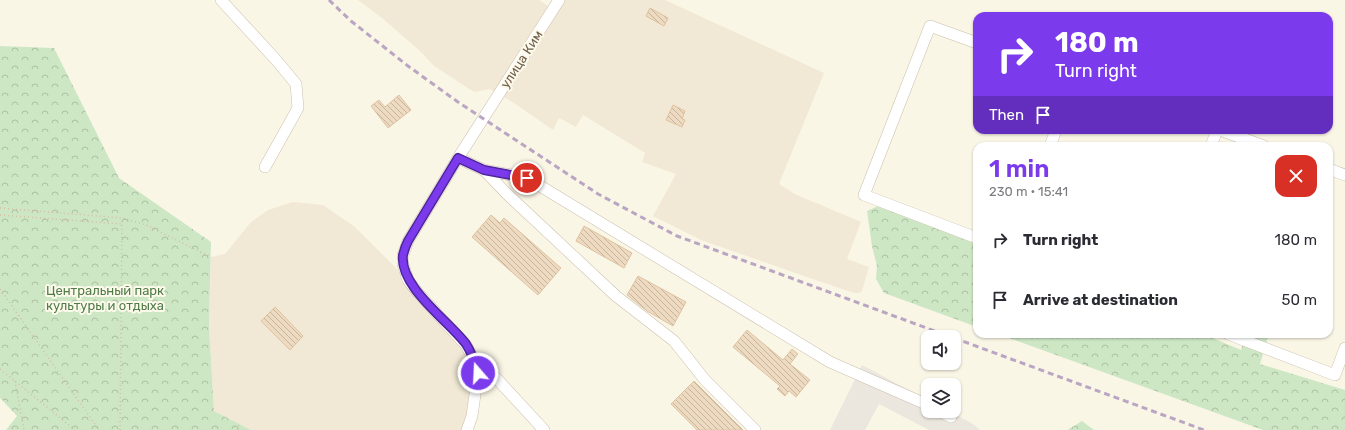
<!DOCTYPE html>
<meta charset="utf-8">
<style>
body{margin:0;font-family:Rubik,sans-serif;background:#f7f7f7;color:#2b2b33;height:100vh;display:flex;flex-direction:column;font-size:15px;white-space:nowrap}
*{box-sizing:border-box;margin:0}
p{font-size:13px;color:#7c7c81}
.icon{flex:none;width:22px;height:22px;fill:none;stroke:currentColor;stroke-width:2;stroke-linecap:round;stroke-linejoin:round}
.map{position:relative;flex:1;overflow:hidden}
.drawer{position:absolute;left:973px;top:142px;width:360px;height:196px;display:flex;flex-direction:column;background:#fff;border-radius:12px;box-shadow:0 1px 3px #0004}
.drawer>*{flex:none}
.hud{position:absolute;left:973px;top:12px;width:360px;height:122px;border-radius:12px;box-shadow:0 1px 3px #0004;background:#7c3aed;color:#fff;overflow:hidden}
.fabs{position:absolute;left:921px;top:330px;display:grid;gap:8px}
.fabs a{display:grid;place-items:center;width:40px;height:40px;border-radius:8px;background:#fff;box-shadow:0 1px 3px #0004;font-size:20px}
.pin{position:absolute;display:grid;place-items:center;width:34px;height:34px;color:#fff;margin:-17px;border:2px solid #fff;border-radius:50%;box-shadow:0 1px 4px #0007}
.me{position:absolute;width:44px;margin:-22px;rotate:341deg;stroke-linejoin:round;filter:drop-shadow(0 0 3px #0008)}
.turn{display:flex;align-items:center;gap:14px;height:84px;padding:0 16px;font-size:18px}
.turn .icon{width:52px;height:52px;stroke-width:2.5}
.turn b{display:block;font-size:28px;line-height:34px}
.then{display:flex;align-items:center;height:38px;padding:0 16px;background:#0003;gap:8px;font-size:15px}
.round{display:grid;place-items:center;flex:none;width:42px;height:42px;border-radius:12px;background:#f7f7f7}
.head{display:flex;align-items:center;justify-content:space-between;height:68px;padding:0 16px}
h1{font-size:24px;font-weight:600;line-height:30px;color:#7c3aed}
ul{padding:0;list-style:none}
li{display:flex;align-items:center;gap:12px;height:60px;padding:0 16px}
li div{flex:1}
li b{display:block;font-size:15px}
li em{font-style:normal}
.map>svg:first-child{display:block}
.residential{fill:#f1e9d5}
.industrial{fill:#ebe7df}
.forest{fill:url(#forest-crowns)}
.building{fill:url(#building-back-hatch);stroke:#dfc3a1}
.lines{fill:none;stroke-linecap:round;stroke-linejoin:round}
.minor-casing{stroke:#cbbfad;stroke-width:12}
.path{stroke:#d2bea3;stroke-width:1.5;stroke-dasharray:1 3;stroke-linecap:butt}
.minor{stroke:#fff;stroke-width:11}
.rail{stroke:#baa5c3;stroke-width:3;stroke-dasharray:6 4;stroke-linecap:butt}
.route-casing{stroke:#51269a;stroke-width:10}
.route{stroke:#7c3aed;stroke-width:7}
.labels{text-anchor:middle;stroke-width:4;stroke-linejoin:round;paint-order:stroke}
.street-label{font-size:13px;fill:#71604d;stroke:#fdfaec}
.park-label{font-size:13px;fill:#4f7c49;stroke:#fdfaec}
</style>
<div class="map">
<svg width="1345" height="430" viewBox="0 0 1345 430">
<defs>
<pattern id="forest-crowns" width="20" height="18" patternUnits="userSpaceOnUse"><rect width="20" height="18" fill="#cde7c5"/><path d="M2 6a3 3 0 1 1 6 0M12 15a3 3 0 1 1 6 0" fill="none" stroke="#abbfa2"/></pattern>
<pattern id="building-back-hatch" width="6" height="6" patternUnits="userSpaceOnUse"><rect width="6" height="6" fill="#eedac0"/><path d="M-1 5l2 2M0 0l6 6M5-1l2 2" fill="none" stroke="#c5b49e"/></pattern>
</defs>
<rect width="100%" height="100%" fill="#faf6e6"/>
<!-- residential -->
<g class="residential">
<polygon points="358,0 539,0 553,9 559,0 665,0 824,73 779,184 795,194 861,222 847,259 869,267 862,291 859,293 854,293 801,275 701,240 653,216 676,174 642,162 645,153 583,115 576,127 559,118 553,130 514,103 490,89 474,92 434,66 420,51 382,18"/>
<polygon points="293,202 323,205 355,227 408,280 466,345 478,373 467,430 251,430 214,411 209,327 211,257 225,254 251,222 268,210"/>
</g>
<!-- industrial -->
<polygon class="industrial" points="862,365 928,400 928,411 949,411 973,424 980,430 929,430 879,404 865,430 830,430"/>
<!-- forest -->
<g class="forest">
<polygon points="0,46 54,48 119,178 211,242 209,327 214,411 251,430 6,430 17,416 0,398"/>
<polygon points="878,206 977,244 977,327 884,293 876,279 877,266 872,246 867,211"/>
<polygon points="998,334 1203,334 1241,350 1246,334 1269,334 1260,364 1345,390 1345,430 1263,430"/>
<polygon points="1082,421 1094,430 1068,430 1069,429"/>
</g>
<!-- building -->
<g class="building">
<polygon points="650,8 668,18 664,26 646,16"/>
<polygon points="399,95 411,110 388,128 371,106 379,100 385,107"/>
<polygon points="673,105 685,111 682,119 685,120 682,127 666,120"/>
<polygon points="491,215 500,223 504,218 561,268 538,295 472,237"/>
<polygon points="584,226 632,253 624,268 576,241"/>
<polygon points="638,276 686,302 673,326 647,311 627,295"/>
<polygon points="275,307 303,336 290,350 261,321"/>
<polygon points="747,330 783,360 792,349 798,354 790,364 810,380 796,397 789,391 785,396 777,389 780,386 733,347"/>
<polygon points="694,381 743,430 697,430 671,404"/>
</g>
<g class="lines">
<defs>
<g id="minor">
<polyline points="221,0 277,61 296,84 298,108 265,167"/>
<polyline points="977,43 930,26 864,195 977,238"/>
<polyline points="1220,130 1264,146"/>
<polyline points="1050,146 1056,130"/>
<polyline points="1211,146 1217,130"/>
<polyline points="458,158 484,170 527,178 830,362 928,405"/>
<polyline points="1329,169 1345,175"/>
<polyline points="484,170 507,194 616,296 674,341 705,380 755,430"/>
<polyline points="1228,334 1335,375 1345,348"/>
<polyline points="939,411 951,417"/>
<polyline points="467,430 472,416 478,373 474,358"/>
<polyline points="544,430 498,380 473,358 466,345 418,293 408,280 403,264 403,255 408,241 458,158 559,0"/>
</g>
</defs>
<!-- minor casing -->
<use href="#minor" class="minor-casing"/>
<!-- path -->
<g class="path">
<polyline points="0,208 122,218 146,225 211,257"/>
<polyline points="0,215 122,224"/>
<polyline points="0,289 99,430"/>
<polyline points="0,369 75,430"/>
<polyline points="15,381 24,430"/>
<polyline points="120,430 122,218"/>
<polyline points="238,430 239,424"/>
</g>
<!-- minor -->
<use href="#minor" class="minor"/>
<!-- rail -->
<g class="rail">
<polyline points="329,0 351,21 408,66 458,102 598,194 677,236 951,337"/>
<polyline points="954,338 1204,430"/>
</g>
</g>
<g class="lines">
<defs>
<path id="route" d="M 478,373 C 475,363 472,353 466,344 C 449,321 399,287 403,255 C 404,251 406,245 408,241 L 458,158 L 484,170 L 527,178"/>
</defs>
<!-- route casing -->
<use href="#route" class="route-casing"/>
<!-- route -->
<use href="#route" class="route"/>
</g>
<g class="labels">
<!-- street labels -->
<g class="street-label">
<text transform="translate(521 59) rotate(-57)" y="5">улица Ким</text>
</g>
<!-- park labels -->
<g class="park-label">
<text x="105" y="295">Центральный парк<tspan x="105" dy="15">культуры и отдыха</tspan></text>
</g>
</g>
</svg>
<div class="fabs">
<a><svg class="icon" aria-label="sound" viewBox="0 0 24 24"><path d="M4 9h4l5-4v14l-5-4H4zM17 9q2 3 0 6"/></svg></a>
<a><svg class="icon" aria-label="layers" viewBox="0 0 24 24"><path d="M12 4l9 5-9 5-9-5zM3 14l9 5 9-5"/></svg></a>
</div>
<div class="pin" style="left:527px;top:178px;background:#d93025"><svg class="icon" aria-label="arrive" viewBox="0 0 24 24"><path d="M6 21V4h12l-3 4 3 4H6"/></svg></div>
<svg class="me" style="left:478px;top:373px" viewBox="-20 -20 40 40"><circle r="17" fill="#7c3aed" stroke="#fff" stroke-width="3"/><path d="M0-11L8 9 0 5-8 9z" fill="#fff"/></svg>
<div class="hud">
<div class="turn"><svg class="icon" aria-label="right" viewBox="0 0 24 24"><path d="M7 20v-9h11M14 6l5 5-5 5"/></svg><div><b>180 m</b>Turn right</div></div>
<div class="then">Then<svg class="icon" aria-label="arrive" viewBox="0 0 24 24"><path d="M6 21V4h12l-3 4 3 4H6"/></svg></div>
</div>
<section class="drawer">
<div class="head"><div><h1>1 min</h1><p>230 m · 15:41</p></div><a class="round" style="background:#d93025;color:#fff"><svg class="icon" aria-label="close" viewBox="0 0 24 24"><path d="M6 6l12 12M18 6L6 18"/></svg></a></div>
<ul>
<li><svg class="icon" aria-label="right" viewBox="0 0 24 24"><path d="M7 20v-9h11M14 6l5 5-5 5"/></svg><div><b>Turn right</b></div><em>180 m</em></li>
<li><svg class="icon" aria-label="arrive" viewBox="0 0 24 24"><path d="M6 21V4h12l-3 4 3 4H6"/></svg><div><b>Arrive at destination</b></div><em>50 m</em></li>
</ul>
</section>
</div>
